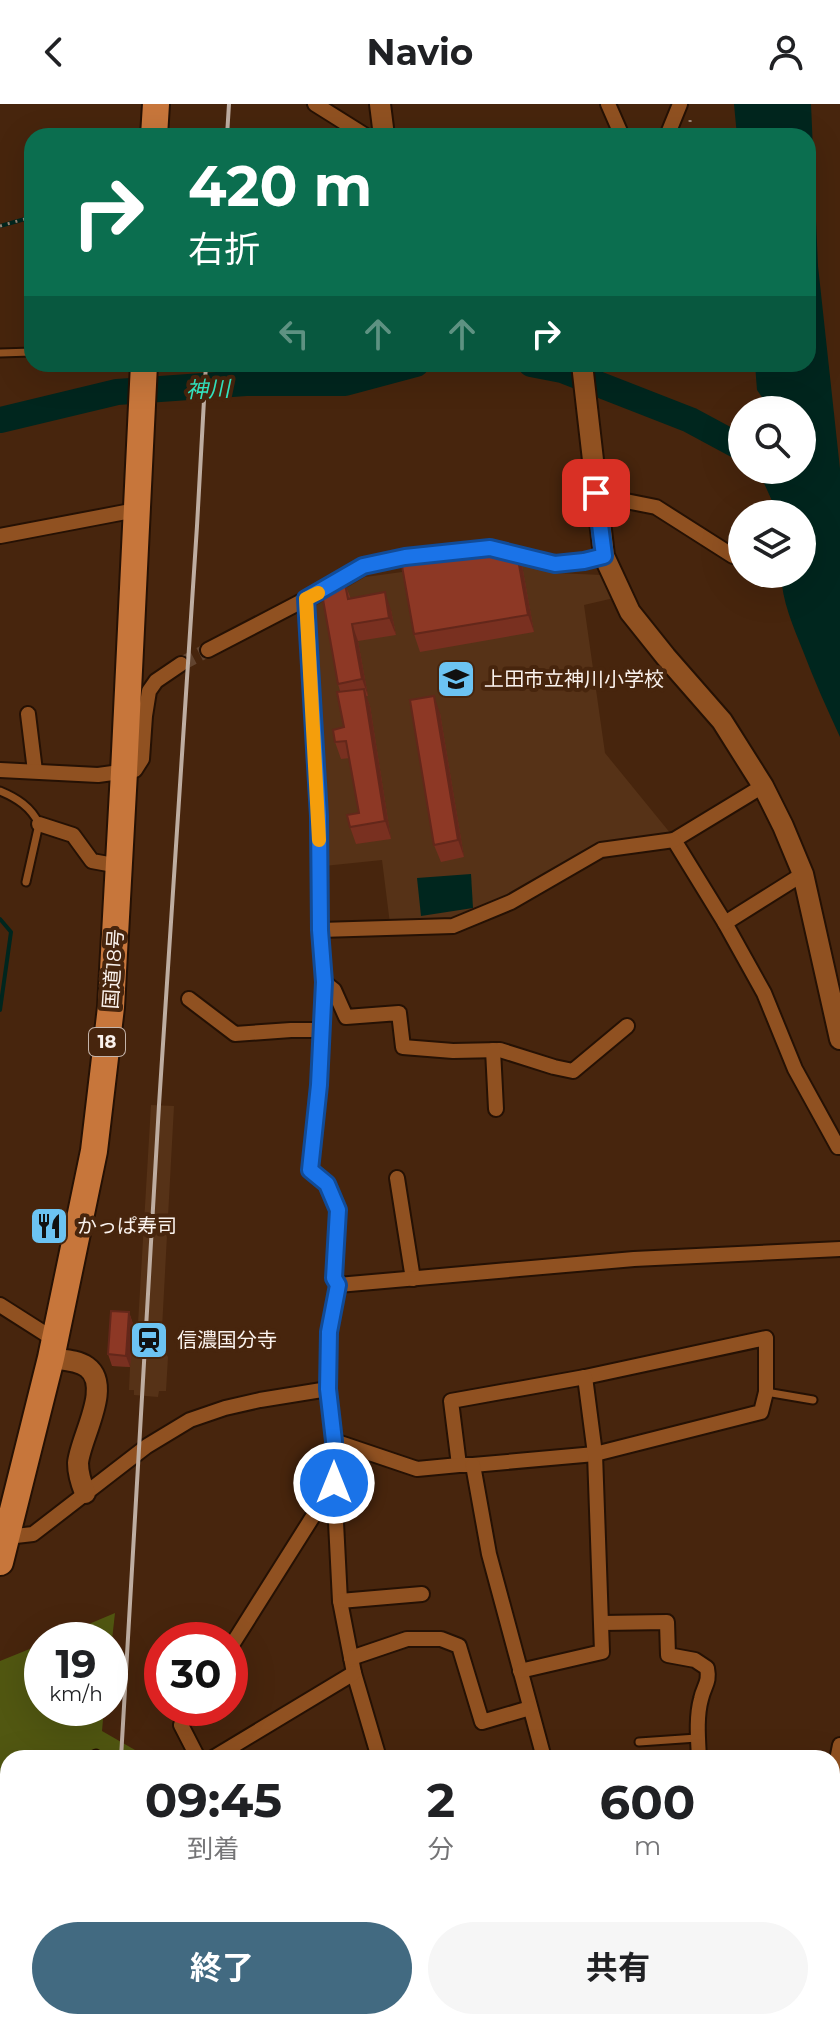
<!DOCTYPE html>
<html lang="ja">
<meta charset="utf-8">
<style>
body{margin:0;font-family:Montserrat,"Noto Sans JP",sans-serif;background:#f6f6f6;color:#202124;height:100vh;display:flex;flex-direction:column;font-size:30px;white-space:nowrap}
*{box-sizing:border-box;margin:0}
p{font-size:26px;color:#757577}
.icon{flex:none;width:44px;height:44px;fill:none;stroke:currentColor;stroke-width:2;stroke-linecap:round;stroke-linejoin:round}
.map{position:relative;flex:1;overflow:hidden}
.side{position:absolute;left:0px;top:1646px;width:840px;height:280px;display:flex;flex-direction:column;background:#fff;border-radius:24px 24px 0 0;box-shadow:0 8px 32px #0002}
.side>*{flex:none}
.hud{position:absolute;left:24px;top:24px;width:792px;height:244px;border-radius:24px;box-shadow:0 8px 32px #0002;background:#0b6e4f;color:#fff;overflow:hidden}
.controls{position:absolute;left:728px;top:292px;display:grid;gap:16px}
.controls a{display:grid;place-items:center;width:88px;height:88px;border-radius:50%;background:#fff;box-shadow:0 8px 32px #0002;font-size:40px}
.speed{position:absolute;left:24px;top:1518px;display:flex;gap:16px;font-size:40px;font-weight:700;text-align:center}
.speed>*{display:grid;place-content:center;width:104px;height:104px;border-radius:50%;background:#fff;box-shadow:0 8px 32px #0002;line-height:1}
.speed small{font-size:20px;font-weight:400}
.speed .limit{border:12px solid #d22;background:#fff;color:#111}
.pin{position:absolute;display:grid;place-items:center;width:68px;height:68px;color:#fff;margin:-34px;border-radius:16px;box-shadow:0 4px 12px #0006}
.me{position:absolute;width:88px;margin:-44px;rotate:0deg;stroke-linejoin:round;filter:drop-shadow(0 0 6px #0008)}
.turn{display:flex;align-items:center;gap:28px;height:168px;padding:0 32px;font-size:36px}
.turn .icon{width:104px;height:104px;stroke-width:2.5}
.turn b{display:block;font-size:56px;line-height:68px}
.lanes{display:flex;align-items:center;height:76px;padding:0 32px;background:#0003;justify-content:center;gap:40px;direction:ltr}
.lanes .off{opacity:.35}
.eta{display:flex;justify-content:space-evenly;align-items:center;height:136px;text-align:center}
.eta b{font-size:48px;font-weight:700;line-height:56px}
.action{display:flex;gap:16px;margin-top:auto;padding:16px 32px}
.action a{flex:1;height:92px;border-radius:48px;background:#426a81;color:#fff;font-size:32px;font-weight:700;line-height:92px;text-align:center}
.action a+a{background:#f6f6f6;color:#202124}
header{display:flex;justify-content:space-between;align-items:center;height:104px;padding:0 32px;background:#fff;font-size:36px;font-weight:700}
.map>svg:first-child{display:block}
.built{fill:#563217}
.green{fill:#515711}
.water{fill:#00261e}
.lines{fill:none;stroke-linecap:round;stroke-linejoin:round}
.stream{stroke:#00261e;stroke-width:4}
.river{stroke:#00261e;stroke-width:26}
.street-tunnel{stroke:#62442f;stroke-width:14;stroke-dasharray:14 7;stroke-linecap:butt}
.lane-casing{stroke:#251104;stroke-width:11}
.street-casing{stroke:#251104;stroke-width:18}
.secondary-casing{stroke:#251104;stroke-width:24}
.highway-casing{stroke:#251104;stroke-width:30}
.path{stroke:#9b8576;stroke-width:3;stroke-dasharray:2 6;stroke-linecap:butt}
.lane{stroke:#905121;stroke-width:7}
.street{stroke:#905121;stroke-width:14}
.secondary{stroke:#905121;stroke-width:20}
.highway{stroke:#c7763b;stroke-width:26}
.rail{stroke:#beada1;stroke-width:4}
.wall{fill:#793020}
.shaded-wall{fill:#63271a}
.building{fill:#8d3825;stroke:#63271a;stroke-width:2}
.route-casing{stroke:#114b97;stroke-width:20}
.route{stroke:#1a73e8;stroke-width:14}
.slow{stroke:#f59e0b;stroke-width:14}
.labels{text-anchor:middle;stroke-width:8;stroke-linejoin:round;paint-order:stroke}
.shield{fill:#47250d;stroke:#c4b4aa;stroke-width:2}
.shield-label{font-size:18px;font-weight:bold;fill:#faf2ed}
.poi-label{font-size:20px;fill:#faf2ed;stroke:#47250d;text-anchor:start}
.street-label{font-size:20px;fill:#faf2ed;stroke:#47250d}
.water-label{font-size:22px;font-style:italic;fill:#34ebc5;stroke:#47250d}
</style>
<header><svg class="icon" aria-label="back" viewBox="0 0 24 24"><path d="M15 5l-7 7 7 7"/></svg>Navio<svg class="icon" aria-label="person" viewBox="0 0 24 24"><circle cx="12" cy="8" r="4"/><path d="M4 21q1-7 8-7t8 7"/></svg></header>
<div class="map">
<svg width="840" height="1926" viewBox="0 0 840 1926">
<rect width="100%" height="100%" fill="#47250d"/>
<!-- built -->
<g class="built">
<polygon points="506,454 521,456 555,469 602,471 614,494 584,501 605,649 671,730 599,742 507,795 454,818 390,820 382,756 324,762 315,502 365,473"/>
<polygon points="151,1001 174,1002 161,1243 168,1253 166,1287 159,1287 158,1293 134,1291 134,1286 129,1286 130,1263 112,1262 115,1219 138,1220"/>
</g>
<!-- green -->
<g class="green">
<polygon points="115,1509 110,1554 110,1536 51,1536"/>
<polygon points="42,1540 42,1604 104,1604 102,1627 149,1654 8,1654 8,1918 146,1918 150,1926 0,1926 0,1557"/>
</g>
<!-- water -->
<g class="water">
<path d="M 734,0 L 811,0 L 818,162 L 840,365 L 840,633 C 827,605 814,576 803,547 C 793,522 782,497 781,470 L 802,470 L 802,410 L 778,410 L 758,366 L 802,366 L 802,306 L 771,306 L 757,286 L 755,260 L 808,260 L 808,32 L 737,32 Z"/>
<polygon points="471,770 473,804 421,812 417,774"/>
</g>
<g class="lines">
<!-- stream -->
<g class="stream">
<polyline points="0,122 32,113"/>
<polyline points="297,280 298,260"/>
<polyline points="0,815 11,828 0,906"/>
</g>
<!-- river -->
<g class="river">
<polyline points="531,260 562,266 690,316 742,344"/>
<polyline points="0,316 117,288 246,279 345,279 416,260"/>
</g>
<!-- street-tunnel -->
<polyline class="street-tunnel" points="181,560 208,546"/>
<defs>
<g id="lane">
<polyline points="0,249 32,248"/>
<path d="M 0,687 C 17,694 31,703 39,720 L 26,778"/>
<polyline points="766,1288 813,1296"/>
<polyline points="639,1638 697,1634"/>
<polyline points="88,1654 96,1650"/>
<path d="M 8,1703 C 4,1710 4,1715 8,1722"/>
<polyline points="48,1926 61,1918"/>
</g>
<g id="street">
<polyline points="315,0 366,32"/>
<polyline points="608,0 622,32"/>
<polyline points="667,32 680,0"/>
<polyline points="596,391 656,403 733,452"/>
<polyline points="0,432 136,406"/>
<polyline points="306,495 319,712 320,826 324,878 319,981 310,1066 327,1080 338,1106 334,1174 338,1181 329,1228 328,1285 334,1337 334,1379 340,1497 354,1569 379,1654"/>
<polyline points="208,546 306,495 363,462 405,453 490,444 555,460 584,457 604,452"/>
<polyline points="28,610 35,667"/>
<polyline points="0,666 98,671 135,666 142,655 145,612 149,587 156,577 181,560"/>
<polyline points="39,720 73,731 92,757 119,762"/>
<polyline points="803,770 725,819 764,889 795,965 838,1043 840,1043"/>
<polyline points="725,819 674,736 763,682"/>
<polyline points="320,826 453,822 511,798 601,746 674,736"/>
<polyline points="324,878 334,886 346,913 399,909 403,943 453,947 500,946 554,963 573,967 627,922"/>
<polyline points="189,895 235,930 291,926 321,926"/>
<polyline points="493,946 496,1005"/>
<polyline points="397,1074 413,1175"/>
<polyline points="338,1181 634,1155 840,1145"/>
<polyline points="0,1201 55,1236"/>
<polygon points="766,1234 766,1288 761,1308 595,1350 473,1361 459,1361 451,1297 585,1273"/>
<polyline points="334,1337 417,1365 459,1361"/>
<polyline points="473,1361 489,1450 544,1654"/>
<polyline points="7,1433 33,1430 147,1342 190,1316 225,1304 260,1296 328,1285"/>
<polyline points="340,1497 422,1490"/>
<path d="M 602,1519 L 667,1518 L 668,1551 L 695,1556 L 707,1564 C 710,1579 704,1581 701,1595 C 696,1613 698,1635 699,1654"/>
<polyline points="230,1544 334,1379"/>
<polyline points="351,1554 407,1535 441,1535 459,1542 482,1618 530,1604"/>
<polyline points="520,1567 602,1548 595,1350 585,1273"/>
<polyline points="192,1604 181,1621 198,1654"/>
<polyline points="213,1654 354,1569"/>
<polyline points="832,1681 840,1641"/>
<polyline points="255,1918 259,1926"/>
<polyline points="382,1926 382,1918"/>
<polyline points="721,1926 727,1918"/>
</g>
<g id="secondary">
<polyline points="380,0 384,32"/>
<polyline points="582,260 604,452 630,508 666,553 722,617 763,682 783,722 803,770 840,935"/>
<path d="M 51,1254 C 63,1256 77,1256 87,1263 C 113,1282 80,1334 78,1359 C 78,1370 81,1379 85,1389"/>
</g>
<g id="highway">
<polyline points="154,32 156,0"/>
<polyline points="0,1458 51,1254 94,1047 111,903 124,668 144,260"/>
</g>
</defs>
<!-- lane casing -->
<use href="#lane" class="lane-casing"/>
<!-- street casing -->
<use href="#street" class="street-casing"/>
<!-- secondary casing -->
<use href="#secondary" class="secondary-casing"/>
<!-- highway casing -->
<use href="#highway" class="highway-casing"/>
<!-- path -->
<g class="path">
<polyline points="690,16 691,32"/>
<polyline points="0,122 32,113"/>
</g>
<!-- lane -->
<use href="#lane" class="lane"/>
<!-- street -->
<use href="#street" class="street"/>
<!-- secondary -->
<use href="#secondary" class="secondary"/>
<!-- highway -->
<use href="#highway" class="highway"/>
<!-- rail -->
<g class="rail">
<polyline points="227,32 229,0"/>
<polyline points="121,1654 159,1001 197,422 206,260"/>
<polyline points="115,1926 115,1918"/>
</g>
</g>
<!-- wall -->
<g class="wall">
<polygon points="516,444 522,461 534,528 420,548 414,530"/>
<polygon points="345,480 351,495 391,506 396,531 358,537 368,592 366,592 370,602 391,735 356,740 350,723 359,709 350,654 341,655 335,638 344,623 340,587 338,580"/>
<polygon points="440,609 464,753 441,758 434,741"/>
<polygon points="129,1208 133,1220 130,1263 112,1262 108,1250"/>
</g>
<!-- shaded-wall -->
<g class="shaded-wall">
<polygon points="516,444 522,461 534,528 528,511"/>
<polygon points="385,488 391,506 396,531 389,514"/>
<polygon points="352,520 358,537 368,592 362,575"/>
<polygon points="364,585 370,602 391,735 385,717"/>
<polygon points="434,592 440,609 464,753 458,736"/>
<polygon points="129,1208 133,1220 130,1263 126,1252"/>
</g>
<!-- building -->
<g class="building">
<polygon points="27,92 32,92 32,138"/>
<polygon points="516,444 528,511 414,530 402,462"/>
<polygon points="345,480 348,495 385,488 389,514 352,520 362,575 338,580 321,484"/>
<polygon points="364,585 385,717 350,723 347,711 359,709 346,637 335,638 333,626 344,623 337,588"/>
<polygon points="434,592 458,736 434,741 410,596"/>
<polygon points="111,1207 129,1208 126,1252 108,1250"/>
</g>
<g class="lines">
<defs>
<polyline id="route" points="334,1379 334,1337 328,1285 329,1228 338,1181 334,1174 338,1106 327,1080 310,1066 319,981 324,878 320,826 319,712 306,495 363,462 405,453 490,444 555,460 584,457 604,452 596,389"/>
</defs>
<!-- route casing -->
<use href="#route" class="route-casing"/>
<!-- route -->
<use href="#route" class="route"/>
<!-- slow -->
<polyline class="slow" points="318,489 306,495 319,736"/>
</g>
<!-- icons -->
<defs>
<symbol id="school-square" viewBox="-11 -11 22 22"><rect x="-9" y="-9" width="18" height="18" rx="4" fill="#6cc3f2" stroke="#47250d"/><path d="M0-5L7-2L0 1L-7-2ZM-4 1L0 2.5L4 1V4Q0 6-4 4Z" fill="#111"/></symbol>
<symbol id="restaurant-square" viewBox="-11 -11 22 22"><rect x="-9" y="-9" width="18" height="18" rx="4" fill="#6cc3f2" stroke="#47250d"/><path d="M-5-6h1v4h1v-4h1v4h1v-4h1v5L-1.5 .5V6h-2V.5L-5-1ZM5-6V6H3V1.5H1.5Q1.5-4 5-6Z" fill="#111"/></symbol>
<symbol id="station-square" viewBox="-11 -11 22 22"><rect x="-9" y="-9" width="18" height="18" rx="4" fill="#6cc3f2" stroke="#47250d"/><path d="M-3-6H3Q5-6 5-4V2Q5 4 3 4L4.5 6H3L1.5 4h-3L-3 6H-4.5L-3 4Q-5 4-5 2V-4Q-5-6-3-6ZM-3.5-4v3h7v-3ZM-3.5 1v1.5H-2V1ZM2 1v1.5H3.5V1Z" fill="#111"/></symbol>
</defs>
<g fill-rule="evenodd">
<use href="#school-square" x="434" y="553" width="44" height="44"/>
<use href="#restaurant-square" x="27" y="1100" width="44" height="44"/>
<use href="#station-square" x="127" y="1214" width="44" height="44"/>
</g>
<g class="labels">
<!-- shield labels -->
<rect class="shield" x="89" y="924" width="36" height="28" rx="6"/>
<g class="shield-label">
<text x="107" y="944">18</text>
</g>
<!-- poi labels -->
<g class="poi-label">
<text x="484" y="582">上田市立神川小学校</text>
<text x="77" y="1129">かっぱ寿司</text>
<text x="177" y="1243">信濃国分寺</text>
</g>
<!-- street labels -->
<g class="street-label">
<text transform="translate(113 865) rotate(-86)" y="7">国道18号</text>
</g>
<!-- water labels -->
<g class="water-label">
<text transform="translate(208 285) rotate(-2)" y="8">神川</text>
</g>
</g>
</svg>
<div class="controls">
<a><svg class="icon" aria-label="search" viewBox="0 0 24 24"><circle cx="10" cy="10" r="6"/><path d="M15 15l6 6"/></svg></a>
<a><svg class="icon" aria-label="layers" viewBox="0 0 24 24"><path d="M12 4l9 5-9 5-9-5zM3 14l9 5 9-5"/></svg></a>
</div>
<div class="speed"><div>19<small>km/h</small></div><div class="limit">30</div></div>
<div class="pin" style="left:596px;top:389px;background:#d93025"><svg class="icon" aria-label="arrive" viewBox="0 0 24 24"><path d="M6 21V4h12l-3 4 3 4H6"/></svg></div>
<svg class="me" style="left:334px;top:1379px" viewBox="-20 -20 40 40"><circle r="17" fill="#1a73e8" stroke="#fff" stroke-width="3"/><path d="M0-11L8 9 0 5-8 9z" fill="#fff"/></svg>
<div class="hud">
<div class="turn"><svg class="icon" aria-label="right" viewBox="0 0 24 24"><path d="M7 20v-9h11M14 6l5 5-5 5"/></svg><div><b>420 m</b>右折</div></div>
<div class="lanes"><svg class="icon off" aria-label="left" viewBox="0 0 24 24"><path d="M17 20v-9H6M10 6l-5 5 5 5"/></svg><svg class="icon off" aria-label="ahead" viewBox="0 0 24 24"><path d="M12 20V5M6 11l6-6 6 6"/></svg><svg class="icon off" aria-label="ahead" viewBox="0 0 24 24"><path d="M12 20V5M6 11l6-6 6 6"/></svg><svg class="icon" aria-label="right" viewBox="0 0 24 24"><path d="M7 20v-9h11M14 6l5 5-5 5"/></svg></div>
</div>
<section class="side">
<div class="eta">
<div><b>09:45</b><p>到着</p></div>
<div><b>2</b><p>分</p></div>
<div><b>600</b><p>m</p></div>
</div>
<div class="action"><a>終了</a><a>共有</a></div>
</section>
</div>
